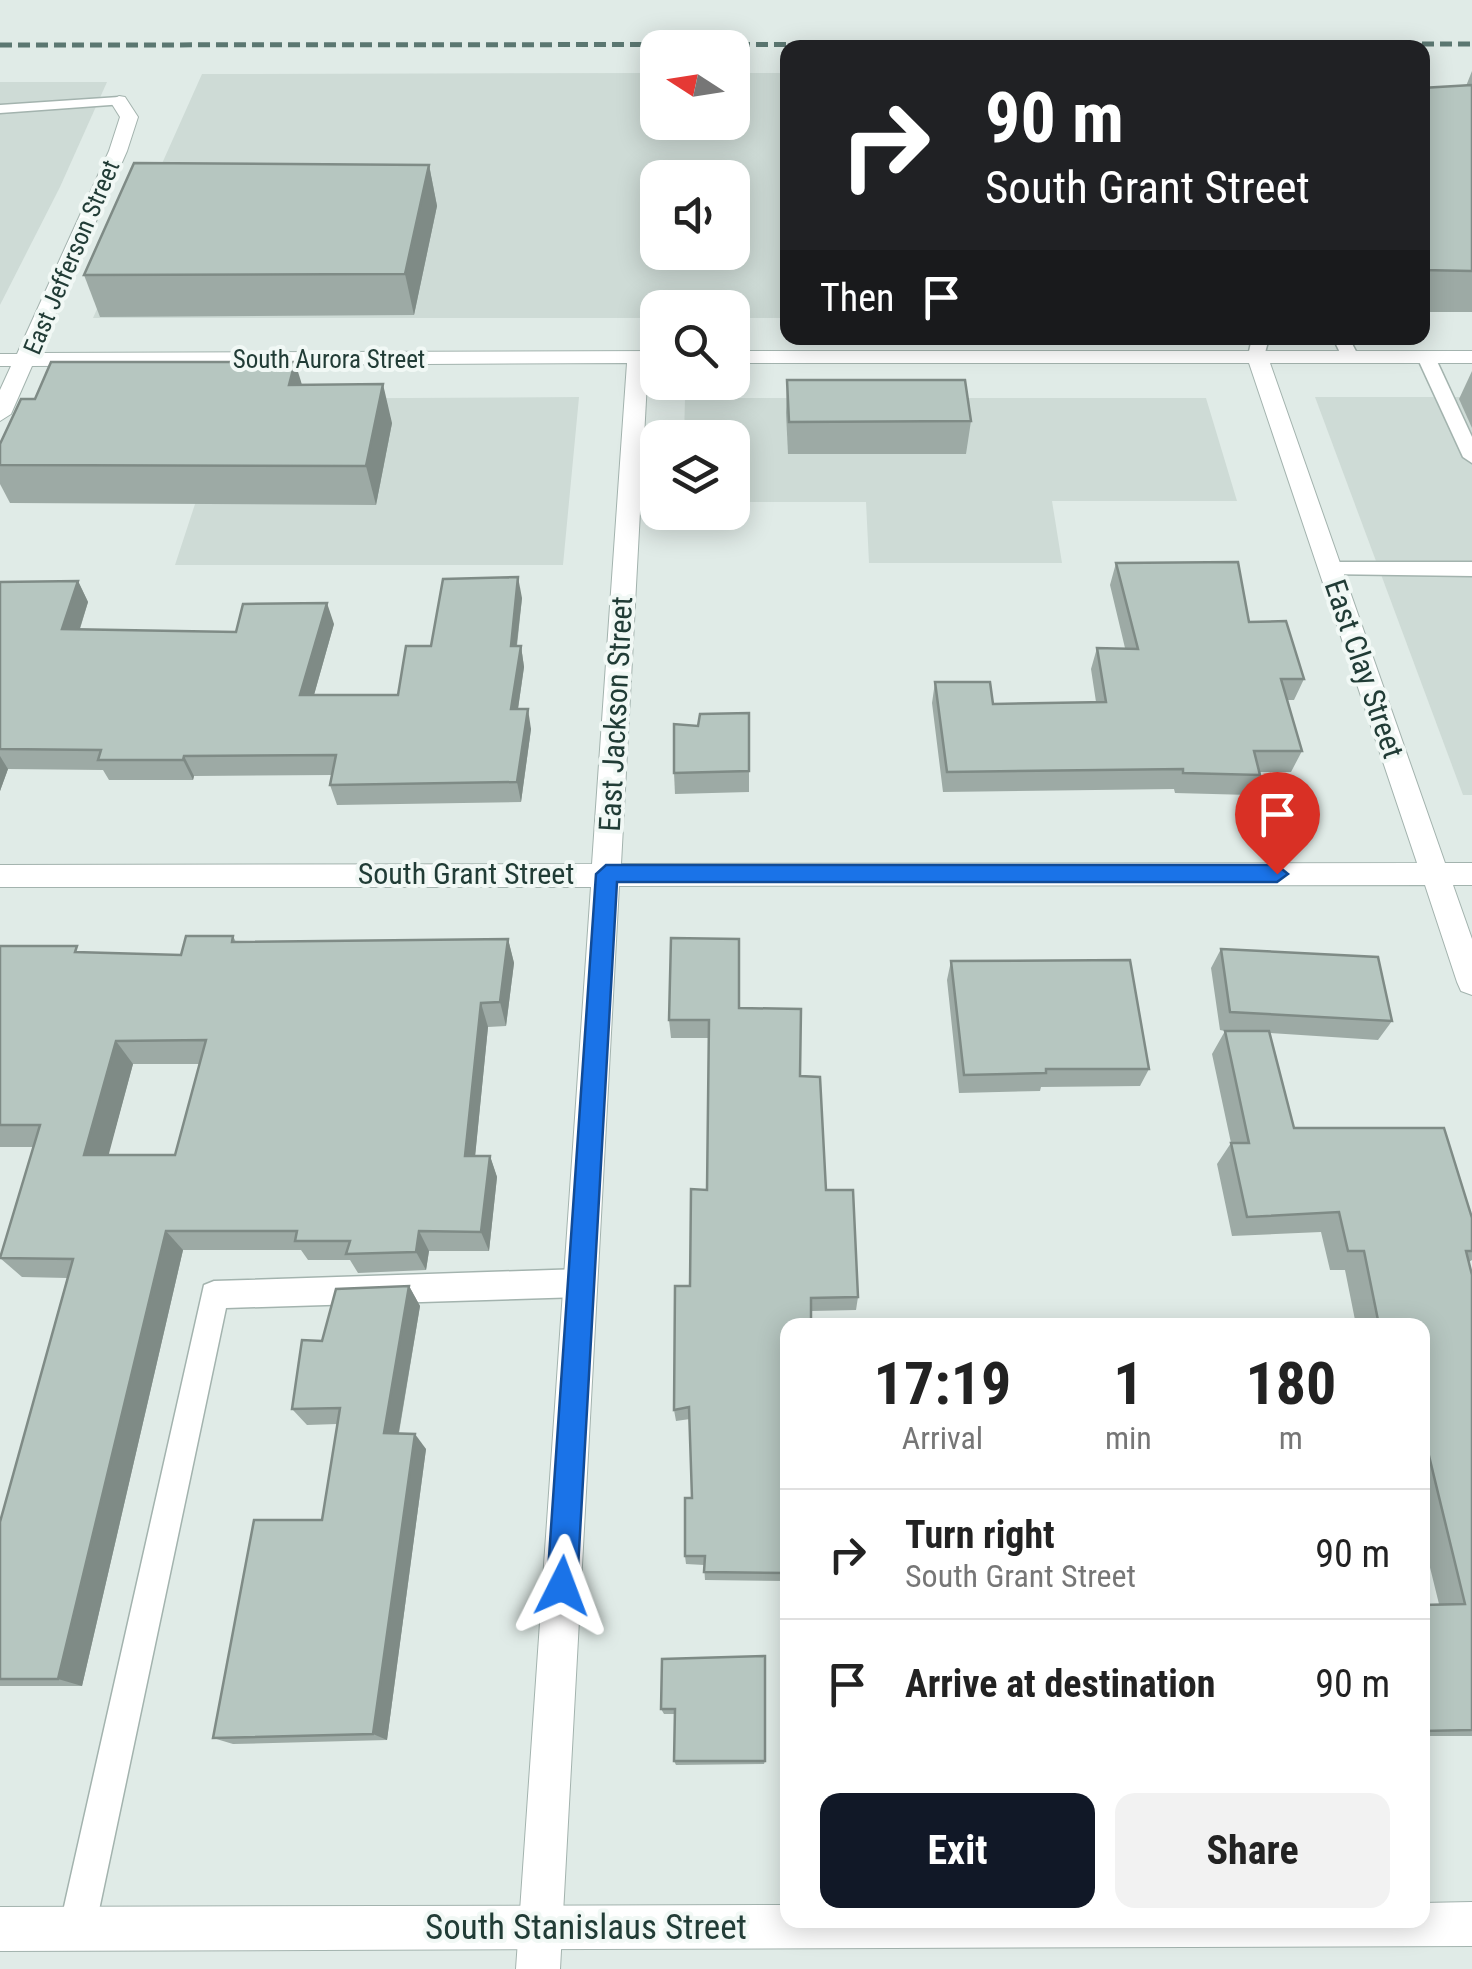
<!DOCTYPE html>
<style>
body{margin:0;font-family:"Roboto Condensed",sans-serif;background:#f2f2f2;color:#222;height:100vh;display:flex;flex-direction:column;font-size:38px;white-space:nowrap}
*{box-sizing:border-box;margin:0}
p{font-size:32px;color:#767676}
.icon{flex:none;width:55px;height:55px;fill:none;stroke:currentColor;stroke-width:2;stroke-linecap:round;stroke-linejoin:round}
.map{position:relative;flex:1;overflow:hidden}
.panel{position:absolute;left:780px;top:1318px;width:650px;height:610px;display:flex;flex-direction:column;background:#fff;border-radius:20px;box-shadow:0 5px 25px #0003}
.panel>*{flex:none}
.guide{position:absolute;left:780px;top:40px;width:650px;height:305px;border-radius:20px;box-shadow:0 5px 25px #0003;background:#202124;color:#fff;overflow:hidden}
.needle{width:65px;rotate:282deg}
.tools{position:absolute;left:640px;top:30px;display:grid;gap:20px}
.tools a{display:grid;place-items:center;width:110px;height:110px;border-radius:20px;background:#fff;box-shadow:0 5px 25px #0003;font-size:50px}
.pin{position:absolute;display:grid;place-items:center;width:85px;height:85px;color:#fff;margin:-102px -42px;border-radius:50% 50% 50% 0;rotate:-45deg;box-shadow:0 0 10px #0007}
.pin .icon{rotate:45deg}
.me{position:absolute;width:110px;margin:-55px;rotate:3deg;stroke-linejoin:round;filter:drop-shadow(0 0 8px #0008)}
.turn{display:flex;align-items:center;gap:35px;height:210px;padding:0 40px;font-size:45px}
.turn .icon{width:130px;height:130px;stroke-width:2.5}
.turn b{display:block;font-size:70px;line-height:85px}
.then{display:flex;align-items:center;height:95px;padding:0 40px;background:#0003;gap:20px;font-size:38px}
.eta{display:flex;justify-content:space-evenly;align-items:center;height:170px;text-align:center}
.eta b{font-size:60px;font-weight:700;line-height:70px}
.primary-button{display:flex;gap:20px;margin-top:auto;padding:20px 40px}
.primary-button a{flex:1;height:115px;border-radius:20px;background:#111827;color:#fff;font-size:40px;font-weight:700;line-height:115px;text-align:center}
.primary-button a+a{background:#f2f2f2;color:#222}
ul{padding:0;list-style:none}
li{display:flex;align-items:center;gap:30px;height:130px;padding:0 40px;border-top:2px solid #e0e0e0}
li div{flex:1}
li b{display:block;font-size:38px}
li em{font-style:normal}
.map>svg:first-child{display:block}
.built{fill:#cedbd6;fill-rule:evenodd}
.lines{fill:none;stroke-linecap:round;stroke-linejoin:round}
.service-casing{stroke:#a3b3ae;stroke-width:3}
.minor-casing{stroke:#a3b3ae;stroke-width:2}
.tertiary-casing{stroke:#a3b3ae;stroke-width:2}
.service{fill:#fff;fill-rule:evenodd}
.minor{fill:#fff;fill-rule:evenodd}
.tertiary{fill:#fff;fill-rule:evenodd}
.rail{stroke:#5b7771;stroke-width:5;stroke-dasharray:12 6;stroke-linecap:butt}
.wall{fill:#9daaa5;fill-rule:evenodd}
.shaded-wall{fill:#7f8b86}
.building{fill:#b6c6c0;stroke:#7f8b86;stroke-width:2.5;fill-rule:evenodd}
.route{fill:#1a73e8;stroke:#114b97;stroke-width:2.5}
.labels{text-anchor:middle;stroke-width:8;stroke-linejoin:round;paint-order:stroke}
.far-street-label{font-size:25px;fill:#213c36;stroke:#f1f8f5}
.street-label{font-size:30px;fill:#213c36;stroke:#f1f8f5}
.near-street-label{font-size:35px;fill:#213c36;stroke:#f1f8f5}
</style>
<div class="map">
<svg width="1472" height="1969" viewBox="0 0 1472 1969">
<rect width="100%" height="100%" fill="#e0ebe7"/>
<!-- built -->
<g class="built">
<path d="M 657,73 L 658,122 L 732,122 L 733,73 L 787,73 L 787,318 L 733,318 L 732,308 L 658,308 L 657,318 L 93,318 L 202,74 ZM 658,178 L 732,178 L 732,252 L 658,252 Z"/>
<polygon points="0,82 107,82 60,187 0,305"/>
<polygon points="579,397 563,565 175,565 196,501 56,400"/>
<polygon points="1315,397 1472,397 1472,795 1463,795"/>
<polygon points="685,398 1206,398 1237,501 1052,501 1062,563 869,563 866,502 733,502 732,438 684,438"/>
</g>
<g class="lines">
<defs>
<g id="service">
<polygon points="119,97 124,98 124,104 0,113 0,105"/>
<polygon points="1252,338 1269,338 1263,360 1251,360 1248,356"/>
<polygon points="1333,338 1349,338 1359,357 1356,361 1344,361"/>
<polygon points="1426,352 1435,357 1472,437 1472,463 1463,457 1417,357"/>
<polygon points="1330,562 1472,562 1472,576 1323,574 1323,564"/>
<polygon points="581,1269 591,1273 595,1283 591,1293 581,1297 226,1308 95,1929 90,1942 77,1947 64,1942 59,1929 204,1285 214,1281"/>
</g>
<polygon id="minor" points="119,96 125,97 138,117 127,151 38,353 658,351 658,363 648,363 621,864 1417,863 1249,363 732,363 732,351 1472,351 1472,363 1270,363 1445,863 1472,863 1472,885 1453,885 1472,939 1472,995 1461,991 1457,982 1425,885 619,886 560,1969 516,1969 591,887 0,887 0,865 592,864 627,363 32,366 11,414 0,421 0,390 11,366 0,366 0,354 17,354 109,151 120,117 110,101"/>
<polygon id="tertiary" points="1472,1902 1472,1946 0,1951 0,1907 788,1905 788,1920 1422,1920 1422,1903"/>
</defs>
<!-- service casing -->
<use href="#service" class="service-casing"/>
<!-- minor casing -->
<use href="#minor" class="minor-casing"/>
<!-- tertiary casing -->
<use href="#tertiary" class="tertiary-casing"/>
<!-- service -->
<use href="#service" class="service"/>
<!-- minor -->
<use href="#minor" class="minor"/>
<!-- tertiary -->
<use href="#tertiary" class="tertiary"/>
<!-- rail -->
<polyline class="rail" points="0,45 1472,44"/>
</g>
<!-- wall -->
<g class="wall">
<polygon points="1472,71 1472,312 1422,312 1422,88 1466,86"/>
<polygon points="429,165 437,206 414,315 100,317 84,275"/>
<polygon points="1472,371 1472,428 1459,399"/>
<polygon points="787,380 971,421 966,454 788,454 786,413"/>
<polygon points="302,385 392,423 376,505 10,503 0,484 0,444"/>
<polygon points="1116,563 1249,622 1304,679 1294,700 1287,700 1302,751 1291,772 1259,772 1260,775 1250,795 1175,793 1174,789 943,792 932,703 935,682 993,704 1096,702 1091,669 1097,648 1125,648 1110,585"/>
<polygon points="78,581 88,602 80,629 236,632 334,624 314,695 398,695 431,646 522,598 517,646 521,646 524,667 518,709 531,729 521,802 337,805 330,785 332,775 194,776 193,780 109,780 103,770 8,769 0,791 0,582"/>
<polygon points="749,713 749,792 675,794 674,773 698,726"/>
<path d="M 233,936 L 236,942 L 508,939 L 514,963 L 506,1026 L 488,1027 L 475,1156 L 490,1156 L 497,1177 L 489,1251 L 429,1251 L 426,1270 L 358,1273 L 350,1260 L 308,1260 L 301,1250 L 183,1250 L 82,1686 L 0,1686 L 0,1522 L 67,1278 L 22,1277 L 0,1258 L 33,1147 L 0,1147 L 0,946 L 82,952 L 181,955 ZM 133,1064 L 200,1064 L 175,1155 L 108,1155 Z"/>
<polygon points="1221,949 1392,1021 1378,1040 1270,1033 1294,1128 1472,1218 1472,1260 1469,1262 1472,1275 1472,1736 1422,1736 1422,1605 1439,1604 1422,1535 1422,1325 1356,1325 1345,1270 1330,1270 1321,1232 1232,1236 1217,1164 1231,1143 1212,1054 1225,1031 1220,1030 1211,968"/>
<polygon points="951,961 1149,1069 1140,1086 1041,1087 1040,1091 959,1093 947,980"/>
<polygon points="739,1008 800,1076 826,1190 858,1297 856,1310 811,1311 788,1325 788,1581 705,1580 704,1565 686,1564 685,1556 692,1498 690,1419 676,1421 674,1410 690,1286 707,1190 709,1038 671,1038 669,1020"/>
<polygon points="409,1286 420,1306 399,1433 426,1449 387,1740 233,1744 213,1738 322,1520 337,1424 307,1425 292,1409 322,1341"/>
<polygon points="662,1659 765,1761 764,1764 676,1765 674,1761 675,1714 664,1714 661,1709"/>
</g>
<!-- shaded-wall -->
<g class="shaded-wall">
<polygon points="429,165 437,206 414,315 405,274"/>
<polygon points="295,362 307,401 289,385"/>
<polygon points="383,384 392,423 376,505 366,466"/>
<polygon points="518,577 522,598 514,667 511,646"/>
<polygon points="78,581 88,602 73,650 62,629"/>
<polygon points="327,603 334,624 308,716 300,695"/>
<polygon points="521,646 524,667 515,729 511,709"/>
<polygon points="528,709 531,729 521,802 517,782"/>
<polygon points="0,756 8,769 0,791"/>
<polygon points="184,756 194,776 193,780 183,760"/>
<polygon points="508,939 514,963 506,1026 500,1002"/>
<polygon points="481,1003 488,1027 473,1177 465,1156"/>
<polygon points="116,1041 133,1064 103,1176 84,1155"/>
<polygon points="490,1156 497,1177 489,1251 481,1232"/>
<polygon points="166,1231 183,1250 82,1686 58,1679"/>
<polygon points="419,1231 429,1251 426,1270 416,1252"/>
<polygon points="409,1286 420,1306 396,1448 384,1433"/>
<polygon points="415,1434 426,1449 387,1740 373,1734"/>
</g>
<!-- building -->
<g class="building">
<polygon points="1472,85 1472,271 1422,270 1422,88"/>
<polygon points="134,163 429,165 405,274 84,275"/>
<polygon points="51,362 295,362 289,385 383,384 366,466 0,465 0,444 21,399 35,399"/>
<polygon points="787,380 965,380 971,421 789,422"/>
<polygon points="1238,562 1249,622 1286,621 1304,679 1281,679 1302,751 1254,751 1260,775 1183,773 1183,769 947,772 935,682 990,682 993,704 1106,702 1097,648 1138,649 1116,563"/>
<polygon points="518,577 511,646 521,646 511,709 528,709 517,782 330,785 336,755 184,756 183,760 98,760 101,750 0,749 0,582 78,581 62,629 236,632 243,604 327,603 300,695 398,695 406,646 431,646 443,579"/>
<polygon points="749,713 749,771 674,773 674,724 698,726 700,714"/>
<path d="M 186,936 L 233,936 L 232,942 L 508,939 L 500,1002 L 481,1003 L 465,1156 L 490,1156 L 481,1232 L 419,1231 L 416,1252 L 346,1254 L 350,1241 L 295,1241 L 297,1231 L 166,1231 L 58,1679 L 0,1679 L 0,1522 L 73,1259 L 0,1258 L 40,1125 L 0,1125 L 0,946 L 77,946 L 75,952 L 181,955 ZM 206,1040 L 175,1155 L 84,1155 L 116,1041 Z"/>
<polygon points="671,938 739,939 739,1008 801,1009 800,1076 820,1077 826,1190 853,1190 858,1297 811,1298 811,1325 788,1325 788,1573 704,1572 705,1556 685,1556 685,1498 692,1498 689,1407 674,1410 675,1286 690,1286 691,1189 707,1190 709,1020 669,1020"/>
<polygon points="1221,949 1378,957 1392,1021 1230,1012"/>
<polygon points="1130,960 1149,1069 1046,1069 1046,1073 964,1075 951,961"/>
<polygon points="1225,1031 1269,1031 1294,1128 1444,1128 1472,1218 1472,1251 1466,1251 1472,1275 1472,1730 1422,1731 1422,1605 1465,1604 1422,1427 1422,1325 1379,1325 1364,1251 1348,1251 1339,1212 1247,1217 1231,1143 1249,1143"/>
<polygon points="409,1286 384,1433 415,1434 373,1734 213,1738 254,1520 322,1520 340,1408 292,1409 302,1340 322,1341 336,1289"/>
<polygon points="765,1656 765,1761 674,1761 675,1709 661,1709 662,1659"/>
</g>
<!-- route -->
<polygon class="route" points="606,865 1277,865 1288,874 1277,882 617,882 577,1586 572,1597 562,1601 552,1597 547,1586 596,874"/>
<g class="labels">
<!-- far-street labels -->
<g class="far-street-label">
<text transform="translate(71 257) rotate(-67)" y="9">East Jefferson Street</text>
<text x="329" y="368">South Aurora Street</text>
</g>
<!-- street labels -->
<g class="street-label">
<text transform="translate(1364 669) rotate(71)" y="10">East Clay Street</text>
<text transform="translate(616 714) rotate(-87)" y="10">East Jackson Street</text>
<text x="466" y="884">South Grant Street</text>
</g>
<!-- near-street labels -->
<g class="near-street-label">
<text x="586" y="1939">South Stanislaus Street</text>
</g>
</g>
</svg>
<div class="tools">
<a><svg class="needle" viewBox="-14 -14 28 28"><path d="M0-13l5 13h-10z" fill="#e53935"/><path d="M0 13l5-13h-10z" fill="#767676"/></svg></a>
<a><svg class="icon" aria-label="sound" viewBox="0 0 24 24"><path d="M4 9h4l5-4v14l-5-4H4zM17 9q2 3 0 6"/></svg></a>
<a><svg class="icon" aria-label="search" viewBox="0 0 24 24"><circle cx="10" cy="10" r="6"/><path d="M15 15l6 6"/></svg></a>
<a><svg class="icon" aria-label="layers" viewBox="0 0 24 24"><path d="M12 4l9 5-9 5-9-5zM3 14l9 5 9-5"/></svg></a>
</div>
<div class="pin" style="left:1277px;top:874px;background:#d93025"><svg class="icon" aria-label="arrive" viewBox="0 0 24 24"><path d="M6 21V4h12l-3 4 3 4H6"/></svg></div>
<svg class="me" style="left:562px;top:1586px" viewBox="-20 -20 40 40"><path d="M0-17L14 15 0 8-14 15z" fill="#1a73e8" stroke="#fff" stroke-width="4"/></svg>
<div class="guide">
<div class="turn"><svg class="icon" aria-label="right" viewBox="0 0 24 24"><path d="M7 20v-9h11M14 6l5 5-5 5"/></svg><div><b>90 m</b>South Grant Street</div></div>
<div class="then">Then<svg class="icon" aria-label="arrive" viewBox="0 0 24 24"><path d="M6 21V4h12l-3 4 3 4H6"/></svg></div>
</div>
<section class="panel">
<div class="eta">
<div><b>17:19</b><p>Arrival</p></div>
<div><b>1</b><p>min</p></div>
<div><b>180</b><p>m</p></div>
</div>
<ul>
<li><svg class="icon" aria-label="right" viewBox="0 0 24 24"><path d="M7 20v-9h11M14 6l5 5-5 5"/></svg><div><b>Turn right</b><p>South Grant Street</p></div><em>90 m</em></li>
<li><svg class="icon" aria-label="arrive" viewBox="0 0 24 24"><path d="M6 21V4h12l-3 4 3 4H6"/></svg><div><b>Arrive at destination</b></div><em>90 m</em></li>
</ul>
<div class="primary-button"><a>Exit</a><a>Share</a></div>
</section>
</div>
